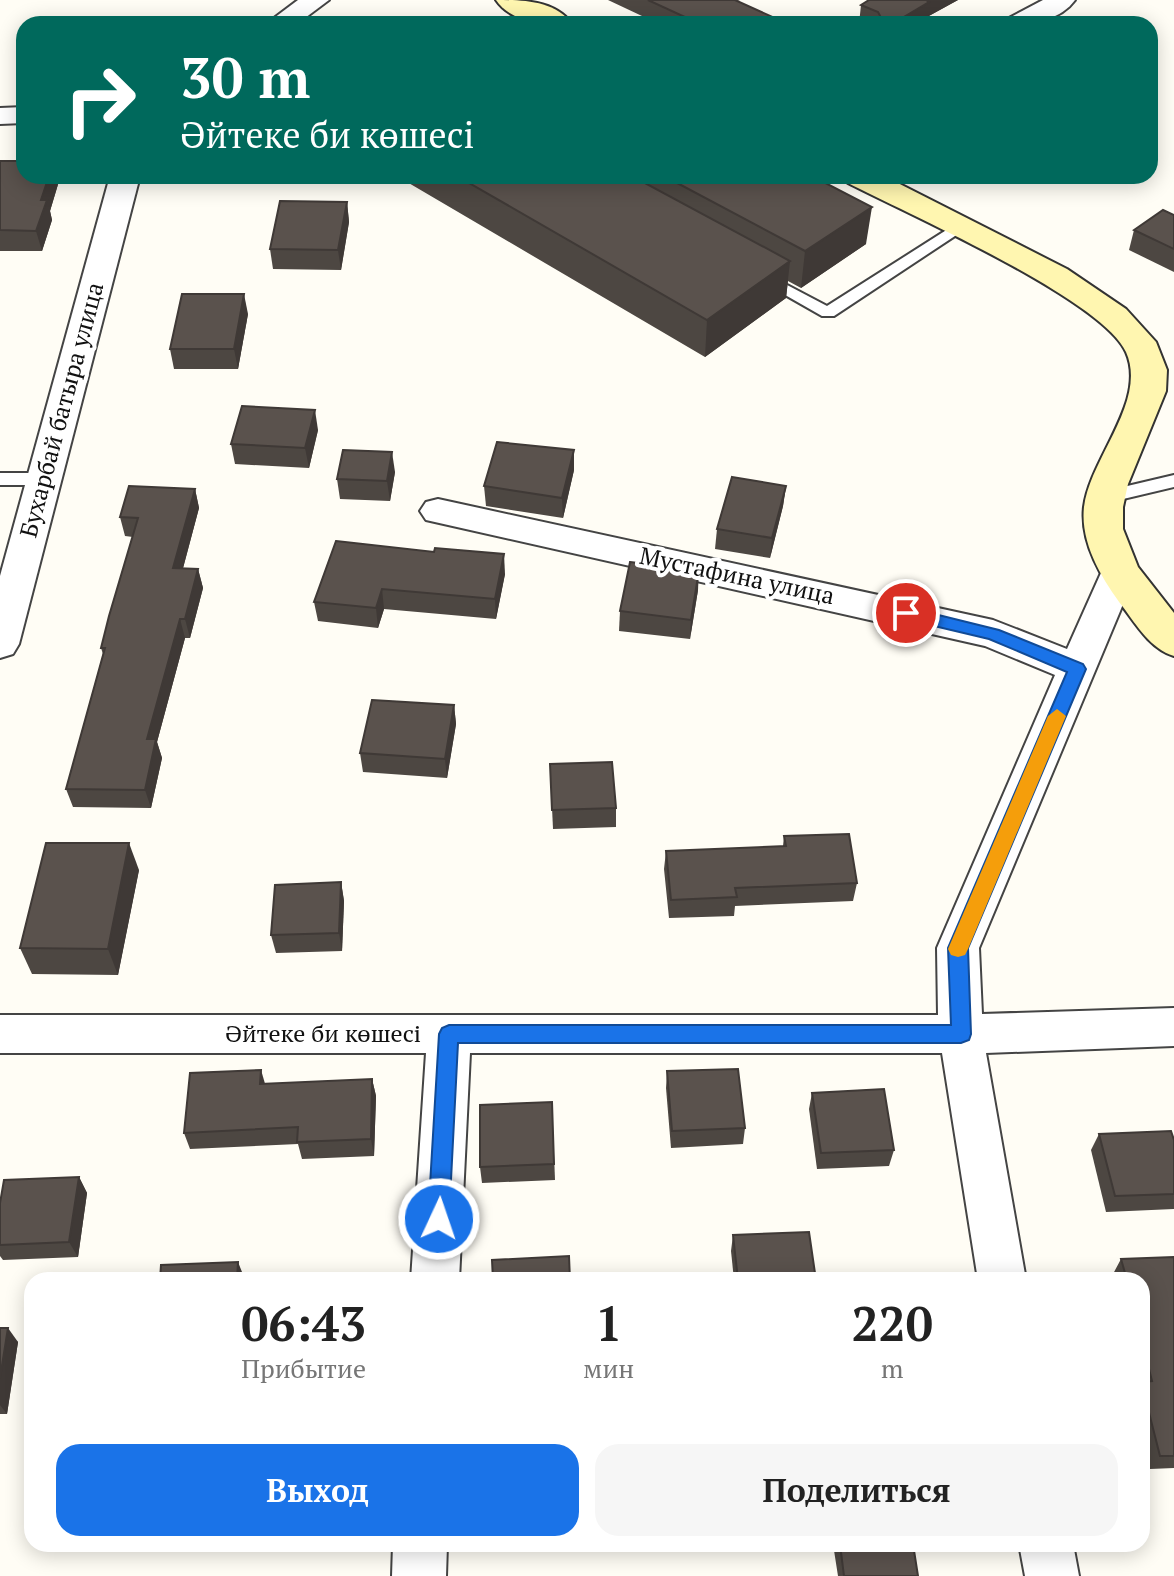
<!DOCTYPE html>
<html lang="ru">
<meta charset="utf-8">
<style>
body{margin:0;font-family:"PT Serif",serif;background:#f6f6f6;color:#222;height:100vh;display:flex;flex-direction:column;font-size:30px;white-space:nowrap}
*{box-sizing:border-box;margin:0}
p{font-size:26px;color:#767676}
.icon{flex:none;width:44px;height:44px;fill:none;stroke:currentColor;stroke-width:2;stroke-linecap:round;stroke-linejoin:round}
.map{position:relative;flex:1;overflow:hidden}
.drawer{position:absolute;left:24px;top:1272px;width:1126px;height:280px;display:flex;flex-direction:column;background:#fff;border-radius:24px;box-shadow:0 4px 20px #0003}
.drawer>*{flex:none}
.banner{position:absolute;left:16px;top:16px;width:1142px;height:168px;border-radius:24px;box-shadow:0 4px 20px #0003;background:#00695c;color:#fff;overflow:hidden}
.pin{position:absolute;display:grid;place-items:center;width:68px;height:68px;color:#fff;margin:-34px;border:4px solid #fff;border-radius:50%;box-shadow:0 2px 8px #0007}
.me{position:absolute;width:88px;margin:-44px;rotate:3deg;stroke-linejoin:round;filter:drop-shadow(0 0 6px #0008)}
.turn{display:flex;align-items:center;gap:28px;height:168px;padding:0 32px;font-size:36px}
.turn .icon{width:104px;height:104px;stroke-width:2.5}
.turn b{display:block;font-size:56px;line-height:68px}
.eta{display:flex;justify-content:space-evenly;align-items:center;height:136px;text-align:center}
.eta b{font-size:48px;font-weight:700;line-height:56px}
.cta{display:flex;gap:16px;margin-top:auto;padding:16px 32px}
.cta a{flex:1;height:92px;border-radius:24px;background:#1a73e8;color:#fff;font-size:32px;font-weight:700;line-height:92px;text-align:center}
.cta a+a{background:#f6f6f6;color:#222}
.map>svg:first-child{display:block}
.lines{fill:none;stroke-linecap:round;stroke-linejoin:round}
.lane-casing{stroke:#444;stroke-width:4}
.street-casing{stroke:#444;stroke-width:4}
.secondary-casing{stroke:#333;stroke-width:4}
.lane{fill:#fff;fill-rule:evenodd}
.street{fill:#fff;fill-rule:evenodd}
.secondary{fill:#fff6b0;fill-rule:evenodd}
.wall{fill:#4d4742}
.shaded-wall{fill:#3f3936}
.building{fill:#5a524d;stroke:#3f3936;stroke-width:2}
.route{fill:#1a73e8;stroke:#114b97;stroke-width:2}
.slow{fill:#f59e0b}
.labels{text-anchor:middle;stroke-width:8;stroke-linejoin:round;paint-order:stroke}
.street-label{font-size:24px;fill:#111;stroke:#fff}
</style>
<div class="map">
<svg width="1174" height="1576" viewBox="0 0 1174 1576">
<rect width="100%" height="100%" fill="#fffdf5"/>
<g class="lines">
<defs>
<g id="lane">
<polygon points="959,222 964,224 964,230 834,316 822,316 757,279 765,274 770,276 827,306"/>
<polygon points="0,473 44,473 53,479 44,485 0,485"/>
<polygon points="1174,475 1174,487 1102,504 1093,498 1102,492"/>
</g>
<g id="street">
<polygon points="298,0 329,0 297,24 266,24"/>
<path d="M 1043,0 L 1075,0 C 1059,22 1030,24 1005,24 L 1009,18 Z"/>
<polygon points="24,107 24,123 0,124 0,108"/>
<polygon points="110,176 140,176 19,644 13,654 0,658 0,576"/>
<polygon points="438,499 993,620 1067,649 1105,564 1118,560 1131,564 1136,573 979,948 982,1014 1174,1008 1174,1046 986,1053 1026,1280 978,1280 942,1053 470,1053 459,1280 411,1280 426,1053 0,1053 0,1015 938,1015 937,948 1055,675 985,646 426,520 420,511 426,502"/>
<polygon points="393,1544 447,1544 446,1576 392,1576"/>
<polygon points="1019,1544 1073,1544 1079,1576 1025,1576"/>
</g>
<g id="secondary">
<path d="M 496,0 C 521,0 555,0 572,24 C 546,24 512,24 496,0 Z"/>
<path d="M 843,176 L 884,176 L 1067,269 L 1126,309 L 1156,342 L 1167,370 L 1166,391 L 1128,484 L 1123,507 L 1123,529 L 1138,567 L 1174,613 L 1174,656 C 1151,649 1137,626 1123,607 C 1102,579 1080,543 1084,507 C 1090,458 1148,401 1126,352 C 1102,299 906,213 848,183 Z"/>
</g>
</defs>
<!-- lane casing -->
<use href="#lane" class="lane-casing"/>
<!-- street casing -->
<use href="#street" class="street-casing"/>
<!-- secondary casing -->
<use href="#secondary" class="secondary-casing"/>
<!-- lane -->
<use href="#lane" class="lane"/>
<!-- street -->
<use href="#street" class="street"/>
<!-- secondary -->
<use href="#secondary" class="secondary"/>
</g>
<!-- wall -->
<g class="wall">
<polygon points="608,0 740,0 737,1 788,24 659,24"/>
<polygon points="869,0 958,0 927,17 926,22 922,24 859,24 861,5"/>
<polygon points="0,161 59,181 50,211 52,220 42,251 0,251"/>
<polygon points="406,176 812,176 866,244 801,288 788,281 786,298 705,357 407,182"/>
<polygon points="347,202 349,222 341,270 273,269 270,249"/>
<polygon points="1174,215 1174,272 1129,250 1134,230"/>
<polygon points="248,314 238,369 174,369 170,349"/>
<polygon points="318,430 309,468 235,464 231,444"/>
<polygon points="574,470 563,518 486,506 484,486"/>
<polygon points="395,472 390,501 340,499 337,479"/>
<polygon points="786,486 783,506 770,558 715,549 717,529"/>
<polygon points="195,489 199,508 183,568 198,569 203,588 190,638 185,638 157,742 162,758 151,808 73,807 66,789 103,654 101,648 133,537 125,536 120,517"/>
<polygon points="336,541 505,574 496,619 384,609 378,628 318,621 314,602"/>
<polygon points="698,590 690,639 619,631 620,611"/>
<polygon points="454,705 456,724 447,778 363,772 360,753"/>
<polygon points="550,764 616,808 616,827 553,829"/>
<polygon points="784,836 857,883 853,901 735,906 734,916 669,918 664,869 666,851 783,846"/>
<polygon points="139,870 118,975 32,974 20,948"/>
<polygon points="341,882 344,901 342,951 276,953 271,935"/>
<polygon points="667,1071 745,1128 743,1144 671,1148 666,1088"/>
<polygon points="372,1079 376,1096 374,1156 302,1159 298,1144 190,1149 184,1133 265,1084"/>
<polygon points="812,1093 894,1150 889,1166 817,1169 809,1109"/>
<polygon points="552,1102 555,1180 482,1183 480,1167"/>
<polygon points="1099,1134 1174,1140 1174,1209 1106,1212 1091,1150"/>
<polygon points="79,1177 87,1193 78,1257 3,1260 0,1256 0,1203"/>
<polygon points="733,1235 816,1280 734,1280 731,1251"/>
<polygon points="1174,1257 1174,1468 1150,1469 1142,1438 1142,1280 1114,1280 1113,1274 1121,1259"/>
<polygon points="0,1328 18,1342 7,1414 0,1414"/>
<polygon points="833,1544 922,1544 917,1552 914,1552 918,1576 838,1576"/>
</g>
<!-- shaded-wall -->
<g class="shaded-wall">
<polygon points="926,0 958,0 927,17 926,22 922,24 897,24 897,21"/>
<polygon points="49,176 58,176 59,181 50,211 52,220 42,251 36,231 41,200"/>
<polygon points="347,202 349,222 341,270 338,250"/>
<polygon points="872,207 866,244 801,288 805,251"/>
<polygon points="790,261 786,298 705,357 707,320"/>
<polygon points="244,294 248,314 238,369 234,349"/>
<polygon points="315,410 318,430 309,468 305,448"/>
<polygon points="574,450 574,470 563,518 562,498"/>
<polygon points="392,452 395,472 390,501 387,481"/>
<polygon points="786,486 783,506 770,558 772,538"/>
<polygon points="195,489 199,508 178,587 173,568"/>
<polygon points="504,554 505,574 496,619 495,599"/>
<polygon points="198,569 203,588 190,638 185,619"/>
<polygon points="699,570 698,590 690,639 691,620"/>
<polygon points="382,589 384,609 378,628 376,608"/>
<polygon points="180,619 185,638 157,742 162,758 151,808 145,790 147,739"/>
<polygon points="454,705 456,724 447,778 445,759"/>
<polygon points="129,843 139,870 118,975 108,949"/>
<polygon points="341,882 344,901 342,951 339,933"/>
<polygon points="261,1070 266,1087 260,1084"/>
<polygon points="372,1079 376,1096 374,1156 371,1139"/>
<polygon points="79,1177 87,1193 78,1257 69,1242"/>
<polygon points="238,1262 244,1277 244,1280 237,1280"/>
<polygon points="8,1328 18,1342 7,1414 0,1405 0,1378"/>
</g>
<!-- building -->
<g class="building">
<polygon points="648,0 735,0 788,24 700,24"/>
<polygon points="869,0 926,0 929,2 897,21 891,18 884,23 878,12 861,5"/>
<polygon points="0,161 24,161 24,176 49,176 41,200 47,200 36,231 0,230"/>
<polygon points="457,176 632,176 790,261 707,320"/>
<polygon points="664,176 812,176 872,207 805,251"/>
<polygon points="280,201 347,202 338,250 270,249"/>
<polygon points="1163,210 1174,215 1174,249 1134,230"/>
<polygon points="182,294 244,294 234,349 170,349"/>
<polygon points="242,406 315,410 305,448 231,444"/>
<polygon points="497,442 574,450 562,498 484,486"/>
<polygon points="343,450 392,452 387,481 337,479"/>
<polygon points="732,477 786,486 772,538 717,529"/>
<polygon points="129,486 195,489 173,568 198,569 185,619 180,619 147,739 156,739 145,790 66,789 105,648 101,648 109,616 138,518 120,517"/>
<polygon points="336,541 434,552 435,548 504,554 495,599 382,589 376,608 314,602"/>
<polygon points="630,562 699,570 691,620 620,611"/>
<polygon points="372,700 454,705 445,759 360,753"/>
<polygon points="612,762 616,808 552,810 550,764"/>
<polygon points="849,834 857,883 735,888 737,897 671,900 666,851 786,846 784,836"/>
<polygon points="46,843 129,843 108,949 20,948"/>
<polygon points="341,882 339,933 271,935 275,885"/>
<polygon points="738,1069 745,1128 672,1131 667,1071"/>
<polygon points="261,1070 260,1084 372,1079 371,1139 297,1142 298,1127 184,1133 190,1073"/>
<polygon points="884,1089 894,1150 821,1153 812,1093"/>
<polygon points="552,1102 554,1164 480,1167 480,1105"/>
<polygon points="1171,1131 1174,1140 1174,1194 1115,1196 1099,1134"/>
<polygon points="79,1177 69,1242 0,1245 0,1203 4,1180"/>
<polygon points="809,1232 816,1280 738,1280 733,1235"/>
<polygon points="569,1256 570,1280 493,1280 492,1260"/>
<polygon points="1174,1257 1174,1456 1160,1456 1142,1385 1142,1382 1152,1381 1142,1341 1142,1280 1127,1280 1121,1259"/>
<polygon points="238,1262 237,1280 160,1280 161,1265"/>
<polygon points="0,1328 8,1328 0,1378"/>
<polygon points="840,1544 913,1544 918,1576 844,1576"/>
</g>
<!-- route -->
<polygon class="route" points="906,607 999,630 1083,664 1086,669 968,948 971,1034 969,1040 961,1043 458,1043 449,1219 446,1226 439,1229 431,1226 428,1219 439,1034 442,1028 449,1025 951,1025 948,948 1067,672 989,639 900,618 898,613"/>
<!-- slow -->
<polygon class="slow" points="1057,709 1066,716 968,949 965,955 958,957 951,955 948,949 1048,716"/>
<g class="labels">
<!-- street labels -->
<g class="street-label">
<text transform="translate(62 410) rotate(-75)" y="8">Бухарбай батыра улица</text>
<text transform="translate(737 576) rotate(12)" y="8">Мустафина улица</text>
<text x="323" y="1042">Әйтеке би көшесі</text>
</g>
</g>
</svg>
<div class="pin" style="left:906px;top:613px;background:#d93025"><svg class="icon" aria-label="arrive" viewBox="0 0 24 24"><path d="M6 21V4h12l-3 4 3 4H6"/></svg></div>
<svg class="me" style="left:439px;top:1219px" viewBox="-20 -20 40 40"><circle r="17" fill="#1a73e8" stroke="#fff" stroke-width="3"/><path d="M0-11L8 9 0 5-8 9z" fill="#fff"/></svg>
<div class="banner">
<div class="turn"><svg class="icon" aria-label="right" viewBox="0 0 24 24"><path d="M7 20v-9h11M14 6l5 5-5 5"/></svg><div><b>30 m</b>Әйтеке би көшесі</div></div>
</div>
<section class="drawer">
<div class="eta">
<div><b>06:43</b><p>Прибытие</p></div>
<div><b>1</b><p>мин</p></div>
<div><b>220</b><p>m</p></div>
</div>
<div class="cta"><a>Выход</a><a>Поделиться</a></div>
</section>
</div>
